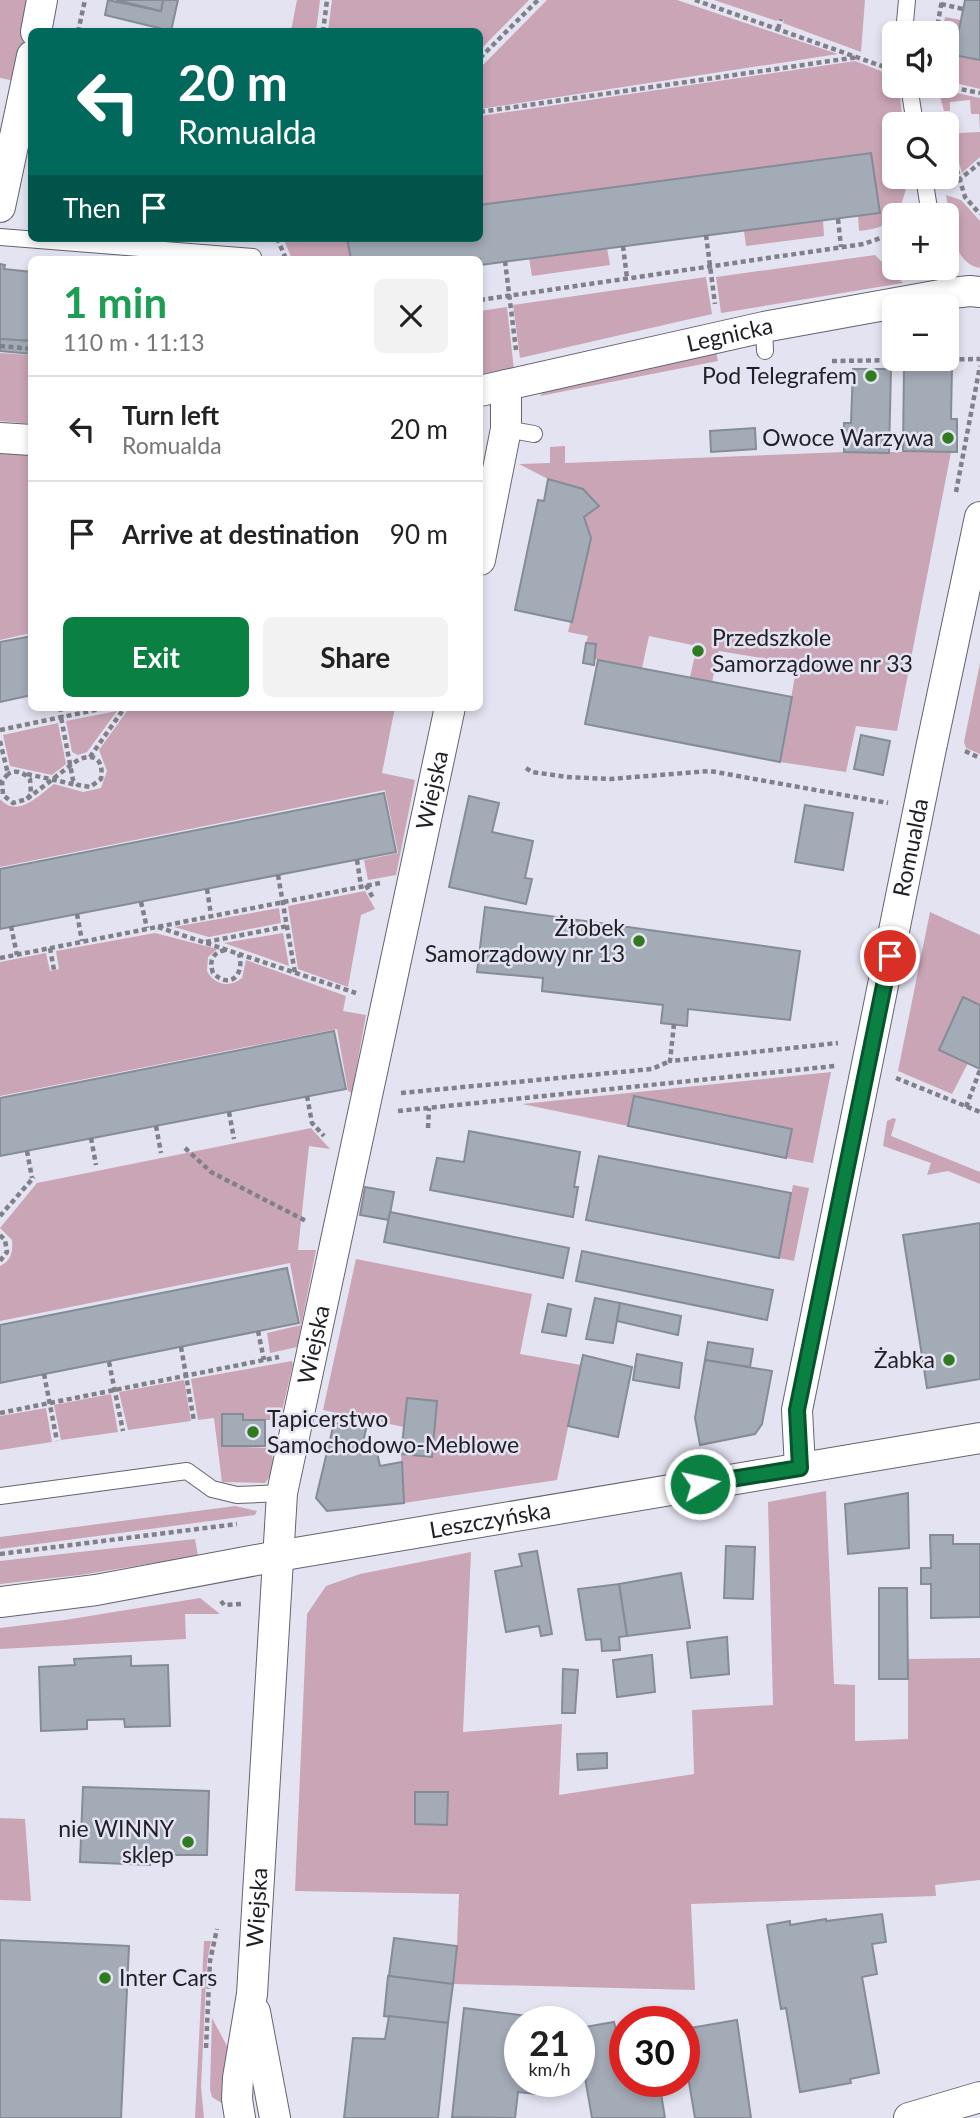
<!DOCTYPE html>
<meta charset="utf-8">
<style>
body{margin:0;font-family:Lato,sans-serif;background:#f2f2f2;color:#222;height:100vh;display:flex;flex-direction:column;font-size:26px;white-space:nowrap}
*{box-sizing:border-box;margin:0}
p{font-size:23px;color:#767676}
.icon{flex:none;width:38px;height:38px;fill:none;stroke:currentColor;stroke-width:2;stroke-linecap:round;stroke-linejoin:round}
.map{position:relative;flex:1;overflow:hidden}
.details{position:absolute;left:28px;top:256px;width:455px;height:455px;display:flex;flex-direction:column;background:#fff;border-radius:10px;box-shadow:0 4px 10px #0003}
.details>*{flex:none}
.banner{position:absolute;left:28px;top:28px;width:455px;height:214px;border-radius:10px;box-shadow:0 4px 10px #0003;background:#00695c;color:#fff;overflow:hidden}
.controls{position:absolute;left:882px;top:21px;display:grid;gap:14px}
.controls a{display:grid;place-items:center;width:77px;height:77px;border-radius:10px;background:#fff;box-shadow:0 4px 10px #0003;font-size:35px}
.speed{position:absolute;left:504px;top:2006px;display:flex;gap:14px;font-size:35px;font-weight:700;text-align:center}
.speed>*{display:grid;place-content:center;width:91px;height:91px;border-radius:50%;background:#fff;box-shadow:0 4px 10px #0003;line-height:1}
.speed small{font-size:18px;font-weight:400}
.speed .limit{border:10px solid #d22;background:#fff;color:#111}
.pin{position:absolute;display:grid;place-items:center;width:60px;height:60px;color:#fff;margin:-30px;border:4px solid #fff;border-radius:50%;box-shadow:0 2px 7px #0007}
.me{position:absolute;width:77px;margin:-38px;rotate:81deg;stroke-linejoin:round;filter:drop-shadow(0 0 5px #0008)}
.turn{display:flex;align-items:center;gap:24px;height:147px;padding:0 35px;font-size:32px}
.turn .icon{width:91px;height:91px;stroke-width:2.5}
.turn b{display:block;font-size:49px;line-height:60px}
.then{display:flex;align-items:center;height:66px;padding:0 35px;background:#0003;gap:14px;font-size:26px}
.round{display:grid;place-items:center;flex:none;width:74px;height:74px;border-radius:10px;background:#f2f2f2}
.summary{display:flex;align-items:center;justify-content:space-between;height:119px;padding:0 35px}
h1{font-size:42px;font-weight:700;line-height:52px;color:#1e9e55}
.cta{display:flex;gap:14px;margin-top:auto;padding:14px 35px}
.cta a{flex:1;height:80px;border-radius:10px;background:#0b8043;color:#fff;font-size:28px;font-weight:700;line-height:80px;text-align:center}
.cta a+a{background:#f2f2f2;color:#222}
ul{padding:0;list-style:none}
li{display:flex;align-items:center;gap:21px;height:105px;padding:0 35px;border-top:2px solid #e0e0e0}
li div{flex:1}
li b{display:block;font-size:26px}
li em{font-style:normal}
.map>svg:first-child{display:block}
.green{fill:#caa5b6}
.building{fill:#a3abb7;stroke:#848c97;stroke-width:2}
.lines{fill:none;stroke-linecap:round;stroke-linejoin:round}
.lane-casing{stroke:#646370;stroke-width:18}
.street-casing{stroke:#646370;stroke-width:32}
.path{stroke:#81808a;stroke-width:4.5;stroke-dasharray:5 3.5;stroke-linecap:butt}
.lane{stroke:#fff;stroke-width:16}
.street{stroke:#fff;stroke-width:30}
.route-casing{stroke:#07532c;stroke-width:18}
.route{stroke:#0b8043;stroke-width:12}
.poi-dot{fill:#307a20;stroke:#e4e3f1;stroke-width:2.5}
.labels{text-anchor:middle;stroke-width:5;stroke-linejoin:round;paint-order:stroke}
.street-label{font-size:23px;fill:#201f25;stroke:#e4e3f1}
.poi-label{font-size:23px;fill:#201f25;stroke:#e4e3f1;text-anchor:end}
</style>
<div class="map">
<svg width="980" height="2118" viewBox="0 0 980 2118">
<rect width="100%" height="100%" fill="#e4e3f1"/>
<!-- green -->
<g class="green">
<polygon points="0,0 32,0 15,81 0,78"/>
<polygon points="297,0 320,0 316,31 291,31"/>
<polygon points="332,0 529,0 480,50 480,32 328,31"/>
<polygon points="547,0 677,0 838,54 480,109 480,68"/>
<polygon points="714,0 865,0 861,52 783,23 784,20 779,18 777,21"/>
<polygon points="945,17 961,20 954,54 980,60 980,89 947,81 947,33 942,33"/>
<path d="M 855,61 L 894,76 L 894,86 L 899,86 L 903,124 L 894,124 L 894,177 L 908,177 C 906,194 899,218 882,226 C 875,229 867,230 859,231 L 858,216 L 879,213 L 870,153 L 480,205 L 480,116 Z"/>
<polygon points="938,89 980,98 980,131 979,114 971,114 970,100 950,102 950,111 944,111"/>
<polygon points="957,118 958,133 980,132 980,157 962,173 946,119"/>
<path d="M 946,195 L 961,200 L 980,221 L 980,268 C 951,264 951,218 946,195 Z"/>
<polygon points="823,220 824,236 746,246 744,231"/>
<polygon points="283,238 347,238 351,259 292,259"/>
<polygon points="607,248 610,265 532,276 529,258"/>
<polygon points="875,255 903,283 721,313 716,277"/>
<polygon points="706,277 712,314 520,358 513,305"/>
<polygon points="507,307 514,370 480,379 480,311"/>
<polygon points="716,351 718,361 540,396 545,390"/>
<polygon points="0,353 31,355 31,424 0,421"/>
<polygon points="565,446 565,463 844,452 951,452 897,731 856,726 846,772 780,762 797,664 719,651 712,682 690,677 697,646 649,636 642,668 594,659 596,645 586,643 588,636 568,632 591,538 584,517 599,505 583,489 548,479 519,464 550,463 550,447"/>
<polygon points="0,452 32,453 31,633 0,640"/>
<polygon points="980,663 980,754 966,748 964,742"/>
<path d="M 134,707 L 395,707 L 382,773 L 415,780 L 396,875 L 368,880 L 364,860 L 398,853 L 385,790 L 0,867 L 0,799 C 18,819 39,795 54,784 L 83,792 L 101,788 L 107,771 L 99,750 L 129,708 Z"/>
<polygon points="117,711 87,752 78,755 72,752 66,721"/>
<polygon points="58,723 66,764 52,775 10,766 3,735"/>
<polygon points="365,891 375,909 361,915 348,987 298,969 288,906"/>
<polygon points="279,908 281,923 209,937 174,927"/>
<polygon points="930,912 980,935 980,1005 963,997 939,1050 968,1063 952,1094 898,1071"/>
<path d="M 155,933 L 217,949 L 208,957 L 207,971 C 214,985 230,988 242,978 L 246,960 L 346,996 L 343,1011 L 366,1015 L 352,1093 L 348,1091 L 337,1029 L 0,1096 L 0,962 L 46,953 L 50,971 L 59,969 L 56,951 Z"/>
<polygon points="283,933 289,966 224,943"/>
<polygon points="831,1072 813,1163 786,1158 791,1129 634,1096 628,1126 522,1104"/>
<polygon points="893,1118 896,1119 891,1136 980,1172 980,1184 948,1171 927,1175 931,1163 883,1146 887,1121"/>
<path d="M 311,1128 L 330,1149 L 309,1146 L 298,1250 L 316,1250 L 297,1347 L 270,1353 L 267,1333 L 301,1325 L 290,1263 L 0,1321 L 0,1266 C 11,1261 13,1252 12,1240 L 0,1228 L 37,1183 Z"/>
<polygon points="793,1185 809,1188 794,1261 779,1258"/>
<polygon points="356,1259 532,1294 520,1354 581,1365 557,1480 404,1503 401,1454 404,1427 323,1410"/>
<path d="M 292,1361 L 293,1364 L 280,1420 L 243,1420 L 242,1414 L 222,1414 L 223,1446 L 269,1448 C 276,1459 274,1473 265,1483 L 222,1482 L 214,1418 L 198,1420 L 191,1379 Z"/>
<polygon points="184,1380 191,1421 128,1430 119,1392"/>
<polygon points="111,1394 118,1432 61,1440 54,1405"/>
<polygon points="46,1408 52,1442 0,1450 0,1416"/>
<polygon points="826,1491 834,1684 855,1685 855,1741 908,1739 908,1659 980,1658 980,1880 935,1885 936,1896 691,1904 695,1990 453,1984 457,1946 459,1894 295,1891 307,1614 326,1586 360,1574 471,1552 463,1732 562,1724 559,1795 694,1774 692,1710 773,1705 768,1502"/>
<polygon points="235,1506 257,1511 255,1515 0,1549 0,1537"/>
<polygon points="195,1539 198,1556 80,1575 0,1584 0,1561"/>
<polygon points="200,1598 220,1614 185,1614 186,1639 0,1649 0,1628 65,1620"/>
<polygon points="0,1818 25,1819 31,1901 0,1900"/>
<polygon points="204,1941 211,1941 207,1962 201,2086 204,2118 195,2118"/>
<polygon points="212,2018 227,2046 223,2104 212,2097 210,2089"/>
</g>
<!-- building -->
<g class="building">
<polygon points="108,0 161,11 163,0 178,0 171,31 105,15"/>
<polygon points="116,0 163,0 161,11"/>
<polygon points="965,0 980,0 980,60 954,55"/>
<polygon points="871,153 880,213 480,265 480,259 351,259 347,238 480,238 480,205"/>
<polygon points="0,264 5,265 4,269 32,272 32,341 0,339"/>
<polygon points="0,339 32,341 32,354 0,351"/>
<polygon points="904,366 952,366 951,419 957,419 957,452 903,451"/>
<polygon points="853,369 891,369 889,453 844,452 844,423 851,423"/>
<polygon points="755,428 756,449 711,452 710,431"/>
<polygon points="548,479 583,489 599,506 584,517 591,538 572,622 515,610 538,500 544,501"/>
<polygon points="32,636 32,695 0,702 0,642"/>
<polygon points="586,643 596,644 594,665 583,663"/>
<polygon points="598,660 792,697 780,762 585,724"/>
<polygon points="861,735 890,741 883,775 854,769"/>
<polygon points="384,793 396,852 0,929 0,869"/>
<polygon points="469,796 499,803 492,832 533,841 525,878 532,879 526,904 449,887"/>
<polygon points="805,805 853,813 843,870 795,862"/>
<polygon points="485,907 800,951 790,1020 688,1009 687,1026 661,1023 663,1005 542,991 543,978 477,972"/>
<polygon points="963,997 980,1005 980,1069 939,1050"/>
<polygon points="334,1031 346,1089 0,1156 0,1098"/>
<polygon points="634,1096 792,1129 786,1158 628,1126"/>
<polygon points="469,1131 580,1152 574,1187 578,1187 573,1217 430,1190 437,1158 464,1162"/>
<polygon points="599,1156 791,1193 779,1258 586,1220"/>
<polygon points="365,1187 394,1192 389,1220 360,1215"/>
<polygon points="390,1212 569,1248 563,1278 384,1242"/>
<polygon points="980,1223 980,1379 927,1388 903,1235"/>
<polygon points="582,1251 773,1290 767,1320 576,1281"/>
<polygon points="287,1268 299,1323 0,1383 0,1325"/>
<polygon points="595,1298 620,1303 613,1343 586,1339"/>
<polygon points="620,1303 681,1316 678,1335 617,1321"/>
<polygon points="548,1304 571,1309 566,1336 542,1332"/>
<polygon points="708,1342 753,1349 750,1367 705,1360"/>
<polygon points="637,1354 682,1363 679,1388 633,1380"/>
<polygon points="583,1355 632,1367 618,1437 568,1426"/>
<polygon points="705,1360 772,1371 762,1424 755,1434 700,1445 695,1418"/>
<polygon points="407,1398 437,1401 432,1457 401,1454"/>
<polygon points="222,1414 243,1414 243,1420 265,1420 265,1446 222,1446"/>
<polygon points="334,1423 366,1429 361,1451 376,1448 380,1466 402,1462 404,1503 327,1511 316,1498"/>
<polygon points="908,1493 909,1548 848,1554 845,1504"/>
<polygon points="930,1535 953,1535 953,1544 980,1544 980,1617 931,1618 931,1584 921,1584 921,1568 931,1568"/>
<polygon points="726,1546 755,1547 753,1599 724,1598"/>
<polygon points="537,1551 552,1634 541,1636 539,1626 506,1632 495,1571 522,1566 519,1554"/>
<polygon points="681,1573 690,1628 627,1636 619,1584"/>
<polygon points="619,1584 627,1636 619,1637 620,1650 602,1651 601,1639 586,1640 578,1589"/>
<polygon points="879,1588 907,1588 908,1679 879,1679"/>
<polygon points="727,1637 729,1674 691,1678 687,1642"/>
<polygon points="652,1655 655,1692 617,1697 613,1660"/>
<polygon points="131,1656 131,1666 168,1665 170,1726 125,1727 124,1719 87,1720 87,1729 41,1731 39,1667 75,1665 74,1659"/>
<polygon points="563,1669 578,1670 575,1713 562,1713"/>
<polygon points="607,1753 607,1768 578,1770 577,1754"/>
<polygon points="83,1787 209,1791 207,1855 150,1855 150,1865 80,1862"/>
<polygon points="415,1792 448,1792 447,1825 415,1824"/>
<polygon points="882,1914 886,1942 872,1944 877,1974 862,1977 879,2073 850,2079 851,2083 800,2092 786,2008 781,2009 767,1925 790,1921 790,1925 826,1919 826,1921"/>
<polygon points="394,1938 457,1946 453,1984 389,1976"/>
<polygon points="0,1940 129,1946 121,2118 0,2118"/>
<polygon points="388,1976 453,1984 448,2023 384,2016"/>
<polygon points="464,2008 527,2016 527,2021 520,2021 520,2081 537,2081 535,2094 518,2092 515,2118 452,2117"/>
<polygon points="389,2016 448,2023 438,2118 344,2118 353,2038 385,2039"/>
<polygon points="737,2020 751,2118 695,2118 684,2053 684,2029"/>
<polygon points="614,2022 617,2034 625,2033 625,2081 659,2081 665,2118 592,2118 579,2043 579,2028"/>
</g>
<g class="lines">
<defs>
<g id="lane">
<polyline points="904,33 907,0"/>
<polyline points="909,86 915,124"/>
<polyline points="924,177 930,215"/>
<polyline points="0,237 253,257"/>
<polyline points="943,268 951,293"/>
<polyline points="764,327 765,351"/>
<polyline points="506,429 534,434"/>
<polyline points="0,1496 187,1471 212,1489 237,1495 282,1493"/>
</g>
<g id="street">
<polyline points="36,32 42,0"/>
<polyline points="0,207 32,56"/>
<path id="s1" d="M 480,391 L 764,327 L 951,293 L 970,291 L 980,292"/>
<polyline points="0,438 32,440"/>
<polyline points="480,560 506,429 506,385"/>
<path id="s2" d="M 800,1468 L 797,1410 L 930,753 L 980,517"/>
<path id="s3" d="M 0,1602 L 96,1590 L 278,1556 L 980,1438"/>
<polyline points="255,2012 275,2118"/>
<path id="s4" d="M 240,2118 L 237,2099 L 238,2078 L 252,1994 L 282,1493 L 450,707"/>
<polyline points="909,2118 980,2097"/>
</g>
</defs>
<!-- lane casing -->
<use href="#lane" class="lane-casing"/>
<!-- street casing -->
<use href="#street" class="street-casing"/>
<!-- path -->
<g class="path">
<polyline points="695,0 890,69"/>
<polyline points="941,4 963,9"/>
<polyline points="778,29 781,19"/>
<polyline points="78,32 85,0"/>
<polyline points="323,32 327,0"/>
<polyline points="936,33 942,0"/>
<polyline points="480,58 538,0"/>
<polyline points="945,86 980,93"/>
<polyline points="480,112 858,57"/>
<polyline points="947,137 965,197 980,214"/>
<polyline points="951,186 980,163"/>
<polyline points="838,219 841,247"/>
<polyline points="706,235 715,304"/>
<polyline points="277,238 286,259"/>
<polyline points="623,246 627,278"/>
<polyline points="505,261 516,350"/>
<polyline points="480,300 864,244 883,237 894,228"/>
<polyline points="0,346 32,349"/>
<polyline points="832,361 980,359"/>
<polyline points="956,492 980,366"/>
<polyline points="60,707 62,717"/>
<polyline points="0,730 110,707"/>
<path d="M 0,741 L 8,774 L 2,781 L 3,795 L 13,803 L 27,799 L 31,794 L 30,779 C 24,773 16,769 8,774"/>
<polyline points="965,751 980,758"/>
<polyline points="90,757 125,707"/>
<polyline points="526,768 532,772 567,777 610,779 710,771 888,803"/>
<polyline points="27,774 77,785"/>
<path d="M 27,799 L 71,765 C 88,751 105,755 101,779 L 90,787 L 78,785 L 73,780 L 61,717"/>
<polyline points="357,860 361,886"/>
<polyline points="278,875 295,973"/>
<polyline points="366,885 374,900"/>
<polyline points="207,889 211,915"/>
<polyline points="141,902 147,928"/>
<polyline points="77,914 82,941"/>
<polyline points="11,926 17,955"/>
<polyline points="158,927 356,993"/>
<polyline points="206,942 288,926"/>
<polyline points="50,948 54,970"/>
<path d="M 225,950 C 212,953 209,961 213,973 C 230,990 245,975 239,954"/>
<polyline points="0,958 380,883"/>
<polyline points="674,1024 670,1061 838,1043"/>
<polyline points="896,1078 980,1112"/>
<polyline points="401,1093 652,1069 670,1061"/>
<polyline points="307,1096 312,1123 324,1136"/>
<polyline points="966,1107 980,1070"/>
<polyline points="398,1111 835,1066"/>
<polyline points="229,1112 234,1139"/>
<polyline points="156,1126 161,1153"/>
<polyline points="428,1128 429,1108"/>
<polyline points="91,1138 96,1165"/>
<polyline points="185,1148 211,1172 306,1221"/>
<polyline points="27,1151 32,1178"/>
<polyline points="0,1216 34,1177"/>
<polyline points="0,1235 5,1240 7,1252 0,1261"/>
<polyline points="258,1331 264,1360"/>
<polyline points="181,1347 194,1421"/>
<polyline points="109,1362 123,1431"/>
<polyline points="44,1374 57,1441"/>
<polyline points="0,1413 279,1357"/>
<polyline points="0,1554 237,1524"/>
<polyline points="221,1601 224,1605 242,1604"/>
<polyline points="206,2048 210,1961 217,1929"/>
</g>
<!-- lane -->
<use href="#lane" class="lane"/>
<!-- street -->
<use href="#street" class="street"/>
</g>
<g class="lines">
<defs>
<polyline id="route" points="700,1484 800,1468 797,1410 890,956"/>
</defs>
<!-- route casing -->
<use href="#route" class="route-casing"/>
<!-- route -->
<use href="#route" class="route"/>
</g>
<!-- markers -->
<g class="poi-dot">
<circle cx="871" cy="376" r="7"/>
<circle cx="948" cy="438" r="7"/>
<circle cx="698" cy="651" r="7"/>
<circle cx="639" cy="941" r="7"/>
<circle cx="949" cy="1360" r="7"/>
<circle cx="253" cy="1432" r="7"/>
<circle cx="188" cy="1842" r="7"/>
<circle cx="105" cy="1978" r="7"/>
</g>
<g class="labels">
<!-- street labels -->
<g class="street-label">
<text dy="8" stroke="none"><textPath href="#s1" startOffset="256">Legnicka</textPath></text>
<text dy="8" stroke="none"><textPath href="#s4" startOffset="1346">Wiejska</textPath></text>
<text dy="8" stroke="none"><textPath href="#s2" startOffset="632">Romualda</textPath></text>
<text dy="8" stroke="none"><textPath href="#s4" startOffset="779">Wiejska</textPath></text>
<text dy="8" stroke="none"><textPath href="#s3" startOffset="497">Leszczyńska</textPath></text>
<text dy="8" stroke="none"><textPath href="#s4" startOffset="212">Wiejska</textPath></text>
</g>
<!-- poi labels -->
<g class="poi-label">
<text x="857" y="384">Pod Telegrafem</text>
<text x="934" y="446">Owoce Warzywa</text>
<text x="712" y="646" text-anchor="start">Przedszkole<tspan x="712" dy="26">Samorządowe nr 33</tspan></text>
<text x="625" y="936">Żłobek<tspan x="625" dy="26">Samorządowy nr 13</tspan></text>
<text x="935" y="1368">Żabka</text>
<text x="267" y="1427" text-anchor="start">Tapicerstwo<tspan x="267" dy="26">Samochodowo-Meblowe</tspan></text>
<text x="174" y="1837">nie WINNY<tspan x="174" dy="26">sklep</tspan></text>
<text x="119" y="1986" text-anchor="start">Inter Cars</text>
</g>
</g>
</svg>
<div class="controls">
<a><svg class="icon" aria-label="sound" viewBox="0 0 24 24"><path d="M4 9h4l5-4v14l-5-4H4zM17 9q2 3 0 6"/></svg></a>
<a><svg class="icon" aria-label="search" viewBox="0 0 24 24"><circle cx="10" cy="10" r="6"/><path d="M15 15l6 6"/></svg></a>
<a>+</a>
<a>−</a>
</div>
<div class="speed"><div>21<small>km/h</small></div><div class="limit">30</div></div>
<div class="pin" style="left:890px;top:956px;background:#d93025"><svg class="icon" aria-label="arrive" viewBox="0 0 24 24"><path d="M6 21V4h12l-3 4 3 4H6"/></svg></div>
<svg class="me" style="left:700px;top:1484px" viewBox="-20 -20 40 40"><circle r="17" fill="#0b8043" stroke="#fff" stroke-width="3"/><path d="M0-11L8 9 0 5-8 9z" fill="#fff"/></svg>
<div class="banner">
<div class="turn"><svg class="icon" aria-label="left" viewBox="0 0 24 24"><path d="M17 20v-9H6M10 6l-5 5 5 5"/></svg><div><b>20 m</b>Romualda</div></div>
<div class="then">Then<svg class="icon" aria-label="arrive" viewBox="0 0 24 24"><path d="M6 21V4h12l-3 4 3 4H6"/></svg></div>
</div>
<section class="details">
<div class="summary"><div><h1>1 min</h1><p>110 m · 11:13</p></div><a class="round"><svg class="icon" aria-label="close" viewBox="0 0 24 24"><path d="M6 6l12 12M18 6L6 18"/></svg></a></div>
<ul>
<li><svg class="icon" aria-label="left" viewBox="0 0 24 24"><path d="M17 20v-9H6M10 6l-5 5 5 5"/></svg><div><b>Turn left</b><p>Romualda</p></div><em>20 m</em></li>
<li><svg class="icon" aria-label="arrive" viewBox="0 0 24 24"><path d="M6 21V4h12l-3 4 3 4H6"/></svg><div><b>Arrive at destination</b></div><em>90 m</em></li>
</ul>
<div class="cta"><a>Exit</a><a>Share</a></div>
</section>
</div>
